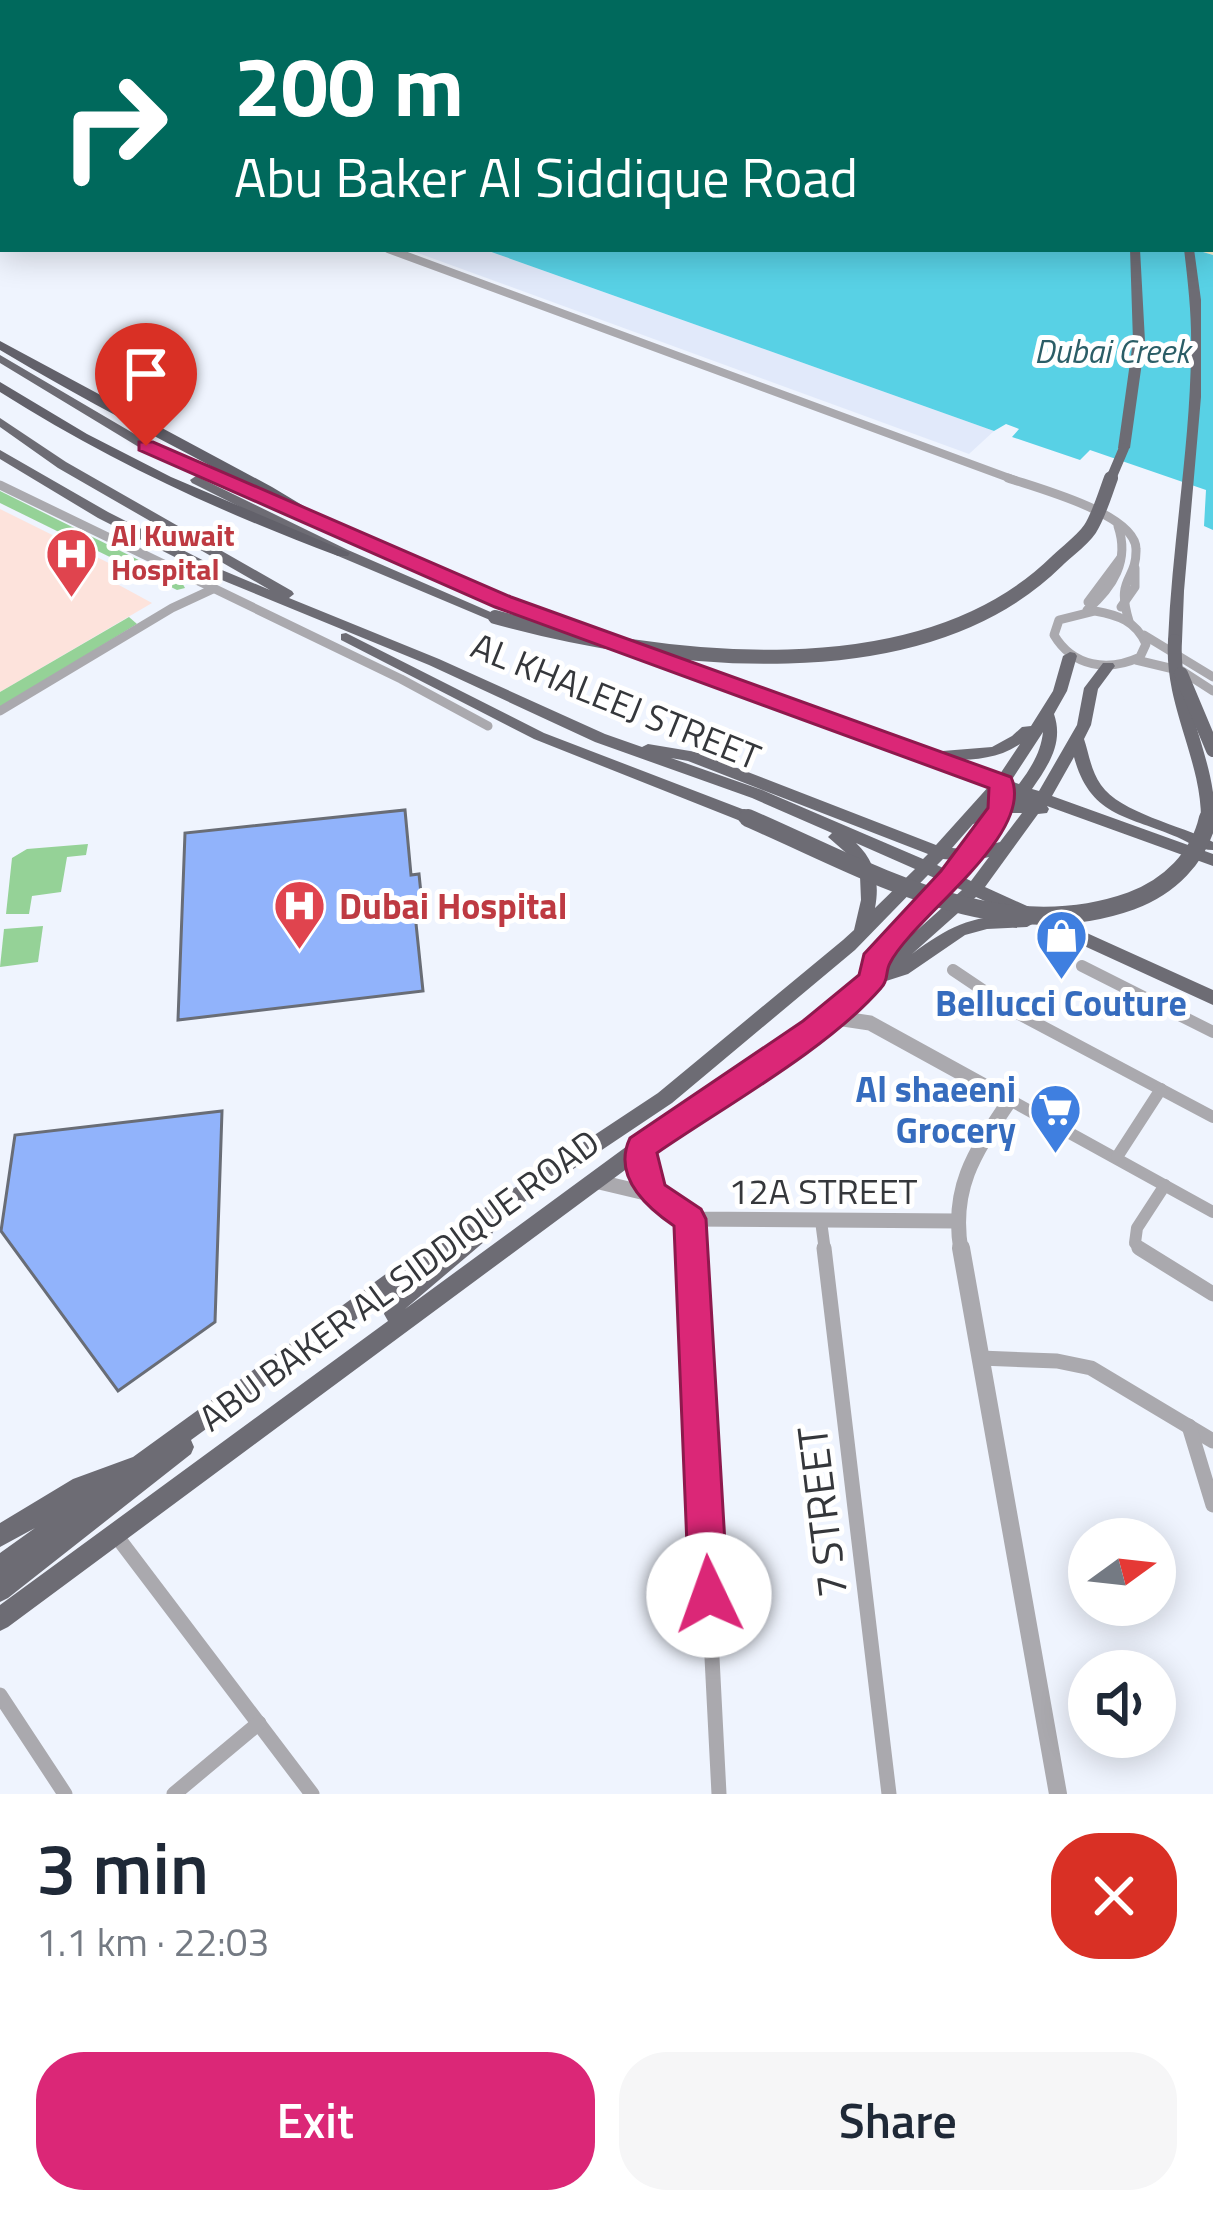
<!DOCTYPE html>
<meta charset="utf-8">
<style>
body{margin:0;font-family:"Titillium Web",sans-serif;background:#f6f6f7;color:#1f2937;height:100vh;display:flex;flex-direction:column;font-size:45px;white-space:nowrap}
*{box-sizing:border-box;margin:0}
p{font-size:39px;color:#747a83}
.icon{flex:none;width:66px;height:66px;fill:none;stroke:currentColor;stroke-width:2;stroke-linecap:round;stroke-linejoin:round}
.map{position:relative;height:1794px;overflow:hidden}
.sheet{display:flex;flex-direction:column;background:#fff;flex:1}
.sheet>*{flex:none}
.guide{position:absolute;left:0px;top:0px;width:1215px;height:252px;box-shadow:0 6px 30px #0003;background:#00695c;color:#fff;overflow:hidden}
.needle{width:78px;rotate:75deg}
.tools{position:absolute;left:1068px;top:1518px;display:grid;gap:24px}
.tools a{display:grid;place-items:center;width:108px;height:108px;border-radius:50%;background:#fff;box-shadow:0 6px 30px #0003;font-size:60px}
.pin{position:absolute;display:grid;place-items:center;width:102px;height:102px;color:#fff;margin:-123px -51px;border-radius:50% 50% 50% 0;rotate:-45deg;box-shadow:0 0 12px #0007}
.pin .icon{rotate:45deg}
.me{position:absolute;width:132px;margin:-66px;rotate:357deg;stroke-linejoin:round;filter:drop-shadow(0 0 9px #0008)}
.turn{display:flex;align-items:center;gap:42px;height:252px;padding:0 36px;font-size:54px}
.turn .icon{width:156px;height:156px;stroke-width:2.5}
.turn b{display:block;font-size:84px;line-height:102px}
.round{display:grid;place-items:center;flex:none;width:126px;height:126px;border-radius:48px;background:#f6f6f7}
.head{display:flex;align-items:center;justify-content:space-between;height:204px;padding:0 36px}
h1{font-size:72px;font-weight:600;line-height:90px}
.button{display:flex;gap:24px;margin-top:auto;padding:24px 36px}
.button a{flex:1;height:138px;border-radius:48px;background:#db2777;color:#fff;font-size:48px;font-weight:600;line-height:138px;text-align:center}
.button a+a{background:#f6f6f7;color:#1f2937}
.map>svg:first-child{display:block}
.built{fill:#e1e9fa}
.medical{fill:#fde3dc}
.green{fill:#95d297}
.sand{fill:#f4eac5}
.water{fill:#58d1e5}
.building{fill:#91b3fb;stroke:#696d76;stroke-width:3}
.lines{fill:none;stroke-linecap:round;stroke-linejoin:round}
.minor-far4{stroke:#aaa9ae;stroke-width:6}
.minor-far3{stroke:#aaa9ae;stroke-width:8}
.minor-far2{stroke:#aaa9ae;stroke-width:9}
.minor-far1{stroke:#aaa9ae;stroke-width:12}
.minor{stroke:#aaa9ae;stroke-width:15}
.tertiary-far1{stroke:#aaa9ae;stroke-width:15}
.tertiary{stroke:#aaa9ae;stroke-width:18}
.primary{fill:#6d6c74;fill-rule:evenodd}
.trunk{fill:#62616a;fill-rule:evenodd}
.primary-bridge-far2{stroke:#6d6c74;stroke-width:10}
.primary-bridge-far1{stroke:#6d6c74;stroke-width:14}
.primary-bridge{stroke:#6d6c74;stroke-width:18}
.route{fill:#db2777;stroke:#8e194d;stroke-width:3}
.labels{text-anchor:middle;stroke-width:10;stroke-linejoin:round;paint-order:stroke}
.far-health-label{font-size:30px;font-weight:bold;fill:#be3a42;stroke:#fff;text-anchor:start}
.far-water-label{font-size:33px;font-style:italic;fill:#2b5e67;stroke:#fff}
.street-label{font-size:36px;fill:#35373b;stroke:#fff}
.health-label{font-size:36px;font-weight:bold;fill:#be3a42;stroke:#fff;text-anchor:start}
.shop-label{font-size:36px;font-weight:bold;fill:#366cbe;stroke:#fff}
.near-street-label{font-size:42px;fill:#35373b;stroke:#fff}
</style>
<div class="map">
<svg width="1213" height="1794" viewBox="0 0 1213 1794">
<rect width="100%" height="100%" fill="#eff4fe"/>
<!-- built -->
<polygon class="built" points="407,249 483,249 994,431 969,454"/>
<!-- medical -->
<polygon class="medical" points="0,509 131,574 117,584 152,603 0,692"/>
<!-- green -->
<g class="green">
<polygon points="0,491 181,581 185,588 177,590 0,503"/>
<polygon points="129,617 137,624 0,708 0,692"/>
<polygon points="88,844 86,855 67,857 61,892 32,896 29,914 6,914 12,858 27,849"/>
<polygon points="43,926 38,962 0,967 4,929"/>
</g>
<!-- sand -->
<polygon class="sand" points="338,0 1213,0 1213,255 1193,249 1212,249 1212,3"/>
<!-- water -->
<polygon class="water" points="483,249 1193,249 1213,255 1213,530 1204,526 1206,490 1090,450 1080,460 1012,437 1019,429 1006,424 994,431"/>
<!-- building -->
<g class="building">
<polygon points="405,810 411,875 419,874 423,913 415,914 423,991 178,1020 185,833"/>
<polygon points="222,1111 215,1322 118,1391 1,1231 15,1135"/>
</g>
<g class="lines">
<!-- minor-far4 -->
<polyline class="minor-far4" points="917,0 927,3"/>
<!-- minor-far3 -->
<polyline class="minor-far3" points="388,249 1017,481"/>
<!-- minor-far2 -->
<g class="minor-far2">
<path d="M 1008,478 C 1037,488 1136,514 1136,549 C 1137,582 1115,576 1129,621"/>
<polyline points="0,485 401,679 488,726"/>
<polyline points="1088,602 1120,559"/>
<polyline points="1121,607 1135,587 1135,568"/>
<path d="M 1087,610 C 1113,587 1130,561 1118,526"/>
<path d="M 1095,611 C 1118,615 1136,621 1146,644 L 1140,657 C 1108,672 1073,667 1054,635 L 1059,620 Z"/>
<polyline points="1144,635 1213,677"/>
<polyline points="1136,660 1182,671 1213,691"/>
<polyline points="0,711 172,608 213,589"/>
</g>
<!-- minor-far1 -->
<g class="minor-far1">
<polyline points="1082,966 1213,1032"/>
<polyline points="953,970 1017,1013 1213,1117"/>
<polyline points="1010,1100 1213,1212"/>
<polyline points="1117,1157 1161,1089"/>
<polyline points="690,1219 692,1251"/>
<polyline points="821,1221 825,1251"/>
<polyline points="1142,1251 1135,1243 1137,1228 1165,1185"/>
</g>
<!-- minor -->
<g class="minor">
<polyline points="691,1248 719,1794"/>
<polyline points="824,1248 889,1794"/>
<polyline points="1139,1248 1213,1294"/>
<polyline points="980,1358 1057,1361 1091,1368 1213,1441"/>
<polyline points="1189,1426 1213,1505"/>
<polyline points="115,1534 312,1794"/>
<polyline points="0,1695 65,1794"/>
<polyline points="174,1794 259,1723"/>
</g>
<!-- tertiary-far1 -->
<g class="tertiary-far1">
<path d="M 830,1017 L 870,1023 L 1010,1100 C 976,1151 950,1186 961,1251"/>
<polyline points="641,1147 643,1172 653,1192 690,1219 956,1221"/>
<polyline points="595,1181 654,1195"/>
</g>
<!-- tertiary -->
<polyline class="tertiary" points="961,1248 1058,1794"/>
<!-- primary -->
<g class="primary">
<polygon points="1029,0 1037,0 1039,3 1031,3"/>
<polygon points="1051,0 1059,0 1061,3 1053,3"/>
<polygon points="1066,0 1074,0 1076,3 1068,3"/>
<polygon points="1130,249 1140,249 1145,341 1130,448 1124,452 1118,448 1133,341"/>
<path d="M 1184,249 L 1194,249 L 1201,300 L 1201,397 L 1184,591 L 1182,641 L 1175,645 L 1168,641 C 1172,544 1190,448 1191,352 C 1192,317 1188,283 1184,249 Z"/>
<polygon points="0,355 150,443 397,554 597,635 595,638 585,638 387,560 142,449 0,363"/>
<path d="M 0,418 L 66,462 L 292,591 L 294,594 L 289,598 L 439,659 L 605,734 L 642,747 L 648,744 L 696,752 L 936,845 L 990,785 L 621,651 L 619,648 L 626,644 L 631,645 L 930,752 L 992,747 L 1012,736 L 1022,727 L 1031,726 L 1053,691 L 1063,656 L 1070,652 L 1075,653 L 1077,656 L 1067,691 L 1054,714 C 1064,743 1048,766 1032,789 L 1039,791 L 1077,725 L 1084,688 L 1103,663 L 1113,663 L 1115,666 L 1098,689 L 1091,725 L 1084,739 C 1089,754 1091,771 1101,785 C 1120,813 1181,825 1213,842 L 1213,850 C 1199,850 1190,843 1177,837 C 1129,816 1090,817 1074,757 L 1052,796 L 1213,854 L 1213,866 L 1047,806 L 1049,809 L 1047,813 L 1038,814 L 985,887 L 1213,990 L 1213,1005 L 1034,923 L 1027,927 L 987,929 L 965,935 L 908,974 L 880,983 L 836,1022 L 648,1153 L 8,1627 L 0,1631 L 0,1605 L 388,1321 L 384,1314 L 388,1296 L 191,1440 L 194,1447 L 191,1454 L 8,1598 L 0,1602 L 0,1553 L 35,1528 L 0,1547 L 0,1523 L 73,1479 L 133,1457 L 401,1263 L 658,1093 L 843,940 L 854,930 L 861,900 L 860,876 L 852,858 L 828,837 L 832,833 L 752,798 L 595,742 L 429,665 L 212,576 L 98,518 L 0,459 L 0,450 L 108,512 L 222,570 L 270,590 L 58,468 L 0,427 ZM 1043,732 C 1041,752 1031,768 1019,784 L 1011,781 ZM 1020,744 L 998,777 L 953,760 C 977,760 1000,758 1020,744 ZM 671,758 L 688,761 L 928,854 L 923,859 L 762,790 ZM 1003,790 L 1012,793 L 1008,799 L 1010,802 L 986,809 ZM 1007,813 L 1022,813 L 1000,842 L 982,847 ZM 985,821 L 964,849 L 952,848 L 973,824 ZM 856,843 L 915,869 L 875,908 C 880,882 875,861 856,843 ZM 989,857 L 971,881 L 961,876 L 972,861 ZM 943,859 L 955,860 L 947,870 L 937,865 ZM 928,875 L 939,880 L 868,956 L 865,976 L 824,1012 L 634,1141 L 405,1309 L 491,1236 L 494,1230 L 491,1224 L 672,1103 L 855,950 ZM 952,886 L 962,890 L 895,950 ZM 976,897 L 1015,915 C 970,916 948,927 912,954 Z"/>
<polygon points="196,476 348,550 502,617 500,620 490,620 338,556 192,483 190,480"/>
<polygon points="346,633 544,733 750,812 752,816 750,820 738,820 534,739 341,640 341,634"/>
</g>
<!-- trunk -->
<g class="trunk">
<path d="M 0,341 L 272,487 L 362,541 L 355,545 L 350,544 C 236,475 114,419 0,350 Z"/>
<path d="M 0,382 L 87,434 L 171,477 L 350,553 L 348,556 L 338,556 C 220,512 107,460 0,392 Z"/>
</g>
<!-- primary-bridge-far2 -->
<polyline class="primary-bridge-far2" points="1110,481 1124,448"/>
<!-- primary-bridge-far1 -->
<g class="primary-bridge-far1">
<path d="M 495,617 C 662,663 921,695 1057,561 C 1067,551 1082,541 1090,529 C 1099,515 1105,494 1111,478"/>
<path d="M 1175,641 C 1171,705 1209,758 1208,821"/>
<polyline points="1181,674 1213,750"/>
<polyline points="744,816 755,821"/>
</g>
<!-- primary-bridge -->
<path class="primary-bridge" d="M 748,818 C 869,870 996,949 1131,901 C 1169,887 1199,858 1208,818"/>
</g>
<!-- route -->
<path class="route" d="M 139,442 L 153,442 L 511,597 L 1011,777 C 1037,834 914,916 890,963 C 885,972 889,980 881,988 C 828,1049 725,1106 657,1153 L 665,1185 L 701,1209 L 706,1219 L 728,1595 L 722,1608 L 709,1614 L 695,1608 L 689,1595 L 674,1226 C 646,1207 612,1176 630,1138 L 803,1021 L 859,975 L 864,954 L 941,871 L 988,808 L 989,788 L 495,607 L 139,450 Z"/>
<!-- icons -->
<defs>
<symbol id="hospital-pin" viewBox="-11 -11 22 30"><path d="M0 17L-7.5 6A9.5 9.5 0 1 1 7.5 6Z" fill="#e0444e" stroke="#fff"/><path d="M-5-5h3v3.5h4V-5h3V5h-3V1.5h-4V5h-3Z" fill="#fff"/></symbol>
<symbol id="shop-pin" viewBox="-11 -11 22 30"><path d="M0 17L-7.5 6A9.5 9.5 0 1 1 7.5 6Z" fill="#3f7fe0" stroke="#fff"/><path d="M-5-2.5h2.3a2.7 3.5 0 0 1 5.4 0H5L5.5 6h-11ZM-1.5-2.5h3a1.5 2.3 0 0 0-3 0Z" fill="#fff"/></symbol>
<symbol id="supermarket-pin" viewBox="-11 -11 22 30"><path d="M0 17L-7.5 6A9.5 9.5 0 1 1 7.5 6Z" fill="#3f7fe0" stroke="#fff"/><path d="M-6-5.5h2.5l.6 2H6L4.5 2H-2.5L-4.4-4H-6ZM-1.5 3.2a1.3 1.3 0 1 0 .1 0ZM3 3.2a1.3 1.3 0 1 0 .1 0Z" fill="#fff"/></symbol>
</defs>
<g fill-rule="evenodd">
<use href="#hospital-pin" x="42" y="524" width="59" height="81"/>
<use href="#hospital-pin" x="270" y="876" width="59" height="81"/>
<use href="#shop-pin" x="1032" y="906" width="59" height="81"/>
<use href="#supermarket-pin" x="1026" y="1080" width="59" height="81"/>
</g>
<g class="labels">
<!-- far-health labels -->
<g class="far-health-label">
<text x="111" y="546">Al Kuwait<tspan x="111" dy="34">Hospital</tspan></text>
</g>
<!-- far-water labels -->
<g class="far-water-label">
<text x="1112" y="363">Dubai Creek</text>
</g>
<!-- street labels -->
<g class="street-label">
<text transform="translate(616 701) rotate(22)" y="13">AL KHALEEJ STREET</text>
<text x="823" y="1204">12A STREET</text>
<text transform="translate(399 1280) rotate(-36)" y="13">ABU BAKER AL SIDDIQUE ROAD</text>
</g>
<!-- health labels -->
<g class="health-label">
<text x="339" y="919">Dubai Hospital</text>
</g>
<!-- shop labels -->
<g class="shop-label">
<text x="1061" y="1016">Bellucci Couture</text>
<text x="1016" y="1102" text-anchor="end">Al shaeeni<tspan x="1016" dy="41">Grocery</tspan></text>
</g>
<!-- near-street labels -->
<g class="near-street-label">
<text transform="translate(822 1512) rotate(-97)" y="15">7 STREET</text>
</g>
</g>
</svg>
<div class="tools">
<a><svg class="needle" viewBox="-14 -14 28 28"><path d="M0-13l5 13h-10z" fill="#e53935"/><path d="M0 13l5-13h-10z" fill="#747a83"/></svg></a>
<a><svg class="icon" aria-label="sound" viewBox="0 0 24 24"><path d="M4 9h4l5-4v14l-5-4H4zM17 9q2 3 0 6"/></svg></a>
</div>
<div class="pin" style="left:146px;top:446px;background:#d93025"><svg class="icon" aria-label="arrive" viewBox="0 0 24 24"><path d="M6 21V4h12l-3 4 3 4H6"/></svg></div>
<svg class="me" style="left:709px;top:1595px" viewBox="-20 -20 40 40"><circle r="19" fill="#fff"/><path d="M0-13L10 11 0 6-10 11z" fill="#db2777"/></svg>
<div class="guide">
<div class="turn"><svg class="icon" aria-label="right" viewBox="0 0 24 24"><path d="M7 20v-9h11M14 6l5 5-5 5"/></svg><div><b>200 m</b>Abu Baker Al Siddique Road</div></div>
</div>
</div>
<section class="sheet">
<div class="head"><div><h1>3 min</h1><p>1.1 km · 22:03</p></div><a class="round" style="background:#d93025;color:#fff"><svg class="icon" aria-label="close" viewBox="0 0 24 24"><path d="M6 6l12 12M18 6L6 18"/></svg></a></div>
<div class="button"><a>Exit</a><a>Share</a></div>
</section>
